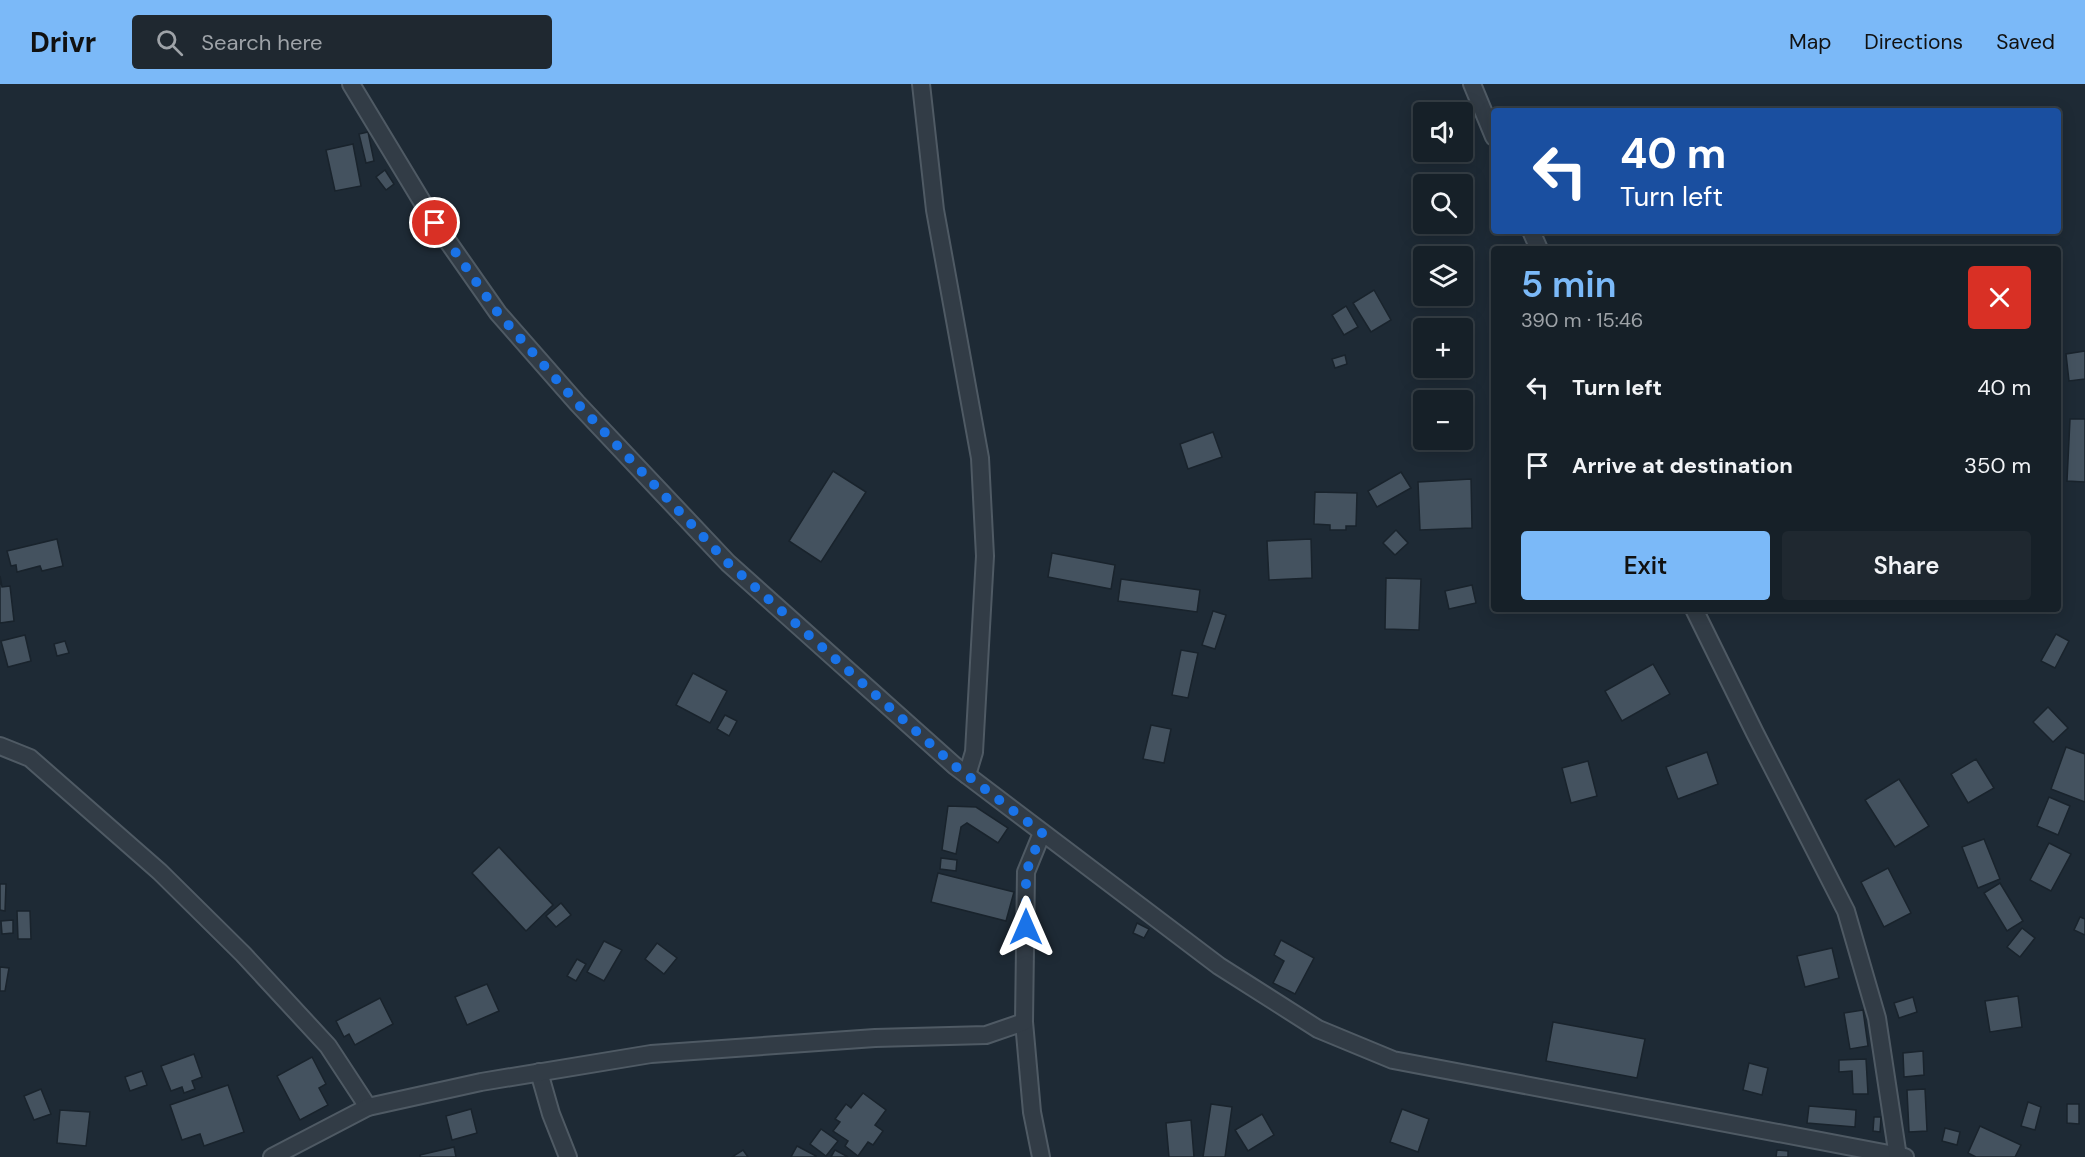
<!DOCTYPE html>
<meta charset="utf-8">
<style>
body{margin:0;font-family:"DM Sans",sans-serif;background:#1f2830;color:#f1f3f6;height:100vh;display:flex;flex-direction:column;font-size:22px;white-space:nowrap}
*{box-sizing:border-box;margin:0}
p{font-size:20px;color:#9ea3a8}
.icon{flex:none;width:33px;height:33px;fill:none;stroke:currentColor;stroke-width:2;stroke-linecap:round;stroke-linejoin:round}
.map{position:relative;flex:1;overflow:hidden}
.panel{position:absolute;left:1491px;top:162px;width:570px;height:366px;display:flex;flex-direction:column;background:#162028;border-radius:6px;box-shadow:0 3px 15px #0003,0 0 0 2px #353e45}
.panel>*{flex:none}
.top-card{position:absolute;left:1491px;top:24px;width:570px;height:126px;border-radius:6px;box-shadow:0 3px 15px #0003,0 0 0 2px #353e45;background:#1a4fa0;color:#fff;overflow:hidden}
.buttons{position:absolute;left:1413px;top:18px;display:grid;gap:12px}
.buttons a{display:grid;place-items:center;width:60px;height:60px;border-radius:6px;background:#162028;box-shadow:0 3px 15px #0003,0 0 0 2px #353e45;font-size:30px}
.pin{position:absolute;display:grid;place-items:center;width:51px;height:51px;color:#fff;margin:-26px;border:3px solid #fff;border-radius:50%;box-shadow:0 2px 6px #0007}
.me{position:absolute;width:66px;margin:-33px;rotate:0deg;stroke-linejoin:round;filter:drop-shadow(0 0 4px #0008)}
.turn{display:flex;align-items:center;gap:21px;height:126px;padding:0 30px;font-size:27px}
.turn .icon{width:78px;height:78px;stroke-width:2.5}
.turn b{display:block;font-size:42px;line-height:51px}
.round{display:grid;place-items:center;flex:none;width:63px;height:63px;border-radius:6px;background:#1f2830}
.overview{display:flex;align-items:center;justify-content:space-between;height:102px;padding:0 30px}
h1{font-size:36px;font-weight:600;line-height:45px;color:#7bb9f8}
.cta{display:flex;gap:12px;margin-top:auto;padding:12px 30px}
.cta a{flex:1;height:69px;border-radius:6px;background:#7bb9f8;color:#111;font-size:24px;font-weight:600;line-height:69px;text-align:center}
.cta a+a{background:#1f2830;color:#f1f3f6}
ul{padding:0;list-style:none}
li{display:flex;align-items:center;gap:18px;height:78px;padding:0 30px}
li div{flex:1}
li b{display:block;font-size:22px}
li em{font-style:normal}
header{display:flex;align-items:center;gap:36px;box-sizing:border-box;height:84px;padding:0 30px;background:#7bb9f8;color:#111}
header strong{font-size:28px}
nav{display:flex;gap:33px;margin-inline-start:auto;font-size:21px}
.search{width:420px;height:54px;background:#1f2830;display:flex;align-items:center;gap:15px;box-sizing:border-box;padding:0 21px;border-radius:6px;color:#9ea3a8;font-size:22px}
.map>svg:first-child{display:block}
.building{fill:#44525f;stroke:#19232c;stroke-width:1.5}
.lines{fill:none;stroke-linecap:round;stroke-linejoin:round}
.minor-casing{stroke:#4f5a64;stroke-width:20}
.minor{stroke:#323c46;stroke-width:16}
.route{stroke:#1a73e8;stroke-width:10;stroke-dasharray:0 18}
</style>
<header>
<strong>Drivr</strong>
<div class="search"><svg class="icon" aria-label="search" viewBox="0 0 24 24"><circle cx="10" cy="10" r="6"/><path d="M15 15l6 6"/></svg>Search here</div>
<nav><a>Map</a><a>Directions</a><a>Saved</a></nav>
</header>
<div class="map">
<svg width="2085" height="1073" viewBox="0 0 2085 1073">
<rect width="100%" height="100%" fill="#1e2a35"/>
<!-- building -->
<g class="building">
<polygon points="368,48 374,77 366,79 359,50"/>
<polygon points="353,60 361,102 335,107 326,66"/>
<polygon points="385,86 394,100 386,106 376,93"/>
<polygon points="1374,206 1391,236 1371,248 1353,219"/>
<polygon points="1346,222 1358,243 1344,251 1332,231"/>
<polygon points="2085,267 2085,295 2069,297 2066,270"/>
<polygon points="1345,271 1347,280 1335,284 1332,275"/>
<polygon points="2070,335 2085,335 2085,398 2067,397"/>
<polygon points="1213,348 1222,373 1188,385 1180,360"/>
<polygon points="833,387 866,408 821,478 789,457"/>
<polygon points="1401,388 1411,404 1377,423 1368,407"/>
<polygon points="1471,395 1472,444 1420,446 1418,398"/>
<polygon points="1315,408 1357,409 1356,442 1346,442 1346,446 1330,446 1330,441 1314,440"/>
<polygon points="1396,446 1408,459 1395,471 1383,459"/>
<polygon points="57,455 63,482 42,487 40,482 17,488 16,481 11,482 7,467"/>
<polygon points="1311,455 1312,494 1269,496 1267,457"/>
<polygon points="1052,469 1115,481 1111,505 1048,493"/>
<polygon points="0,492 2,503 10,502 14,537 0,539"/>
<polygon points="1386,494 1421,495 1419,546 1385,545"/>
<polygon points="1121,495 1200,506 1197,528 1118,517"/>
<polygon points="1472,501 1476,519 1449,525 1445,507"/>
<polygon points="1213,527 1226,531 1215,565 1202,561"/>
<polygon points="2056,550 2069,557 2055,584 2041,577"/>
<polygon points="25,551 31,577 8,583 1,557"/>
<polygon points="65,557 69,569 57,572 54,560"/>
<polygon points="1181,566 1198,569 1188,614 1172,611"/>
<polygon points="1653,580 1670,610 1622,637 1605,607"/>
<polygon points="693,589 727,607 710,639 676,621"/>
<polygon points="2048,623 2068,644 2053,658 2033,638"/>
<polygon points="725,631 737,637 729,652 717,645"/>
<polygon points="1151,641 1171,645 1164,679 1143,675"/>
<polygon points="2066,663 2085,670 2085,718 2051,705"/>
<polygon points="1707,668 1718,700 1678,715 1666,683"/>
<polygon points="1976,675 1994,704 1968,719 1951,690"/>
<polygon points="1588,677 1597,712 1571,719 1562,684"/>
<polygon points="1899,695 1929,742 1895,763 1865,716"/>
<polygon points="2049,713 2070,722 2058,751 2037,742"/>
<polygon points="948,722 976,723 1008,744 998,759 967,739 961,743 956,770 942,766"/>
<polygon points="1984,755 2000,795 1978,804 1962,763"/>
<polygon points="2049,759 2071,770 2051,807 2030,796"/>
<polygon points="499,763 553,821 526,847 472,789"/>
<polygon points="941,774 957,776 956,787 940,785"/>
<polygon points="1888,784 1911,829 1884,843 1861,798"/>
<polygon points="938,789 1014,808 1006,837 931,818"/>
<polygon points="2000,799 2023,837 2007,847 1984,809"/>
<polygon points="0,800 6,800 5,827 0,826"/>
<polygon points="561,819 571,831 556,843 546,832"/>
<polygon points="17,827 30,827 31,855 18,855"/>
<polygon points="2080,833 2085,835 2085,851 2074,846"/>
<polygon points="13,836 13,849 2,850 1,837"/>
<polygon points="1137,839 1149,845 1144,854 1133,849"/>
<polygon points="2022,844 2035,854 2020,873 2007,863"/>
<polygon points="1281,856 1314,874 1295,910 1273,899 1284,877 1274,871"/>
<polygon points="604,857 622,866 604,897 587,888"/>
<polygon points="657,859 677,874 664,890 645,875"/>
<polygon points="1832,864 1839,894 1805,903 1797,872"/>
<polygon points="577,875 586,880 576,897 567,892"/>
<polygon points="0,883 9,884 5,907 0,907"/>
<polygon points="487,900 499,927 467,941 455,913"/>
<polygon points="2018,912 2022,943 1990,948 1985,917"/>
<polygon points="1913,913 1917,928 1899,934 1894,919"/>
<polygon points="380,914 393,940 355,961 349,950 344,953 336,937"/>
<polygon points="1863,926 1868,962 1850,965 1844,929"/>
<polygon points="1553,938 1645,955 1637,994 1546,977"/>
<polygon points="1923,967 1924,991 1904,993 1903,969"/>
<polygon points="194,970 202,993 192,997 195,1005 184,1009 182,1003 171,1007 161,982"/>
<polygon points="312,973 326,1000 319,1004 328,1021 300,1036 277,992"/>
<polygon points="1866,975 1868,1010 1853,1010 1852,987 1839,988 1839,976"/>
<polygon points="1749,979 1768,984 1762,1011 1743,1006"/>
<polygon points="142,987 147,1001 130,1007 125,993"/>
<polygon points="228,1001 244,1048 204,1062 200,1050 182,1056 170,1021"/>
<polygon points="41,1005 51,1030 34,1036 24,1012"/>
<polygon points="1925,1005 1927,1047 1909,1048 1907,1006"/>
<polygon points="863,1009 886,1026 875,1041 883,1047 873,1061 868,1058 858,1072 845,1062 848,1057 833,1047 840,1038 835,1035 846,1020 851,1024"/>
<polygon points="2028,1018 2041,1023 2035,1046 2021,1042"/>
<polygon points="1211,1020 1232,1023 1225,1073 1203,1073"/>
<polygon points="2067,1020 2079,1020 2079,1040 2067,1039"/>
<polygon points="1809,1022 1856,1026 1855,1043 1807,1039"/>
<polygon points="471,1025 477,1049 452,1056 446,1032"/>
<polygon points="1402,1025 1429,1035 1418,1068 1390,1058"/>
<polygon points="60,1026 90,1028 86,1062 57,1059"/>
<polygon points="1262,1030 1274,1051 1248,1067 1235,1046"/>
<polygon points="1874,1033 1881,1033 1880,1048 1873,1047"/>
<polygon points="1191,1036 1194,1073 1169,1073 1166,1039"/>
<polygon points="1980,1042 2021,1061 2015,1073 1976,1073 1968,1069"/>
<polygon points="1945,1044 1960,1048 1957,1061 1942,1057"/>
<polygon points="821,1045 838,1057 826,1072 810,1060"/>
<polygon points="797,1062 816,1072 816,1073 791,1073"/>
<polygon points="454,1063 456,1073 420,1073 420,1071"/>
<polygon points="743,1066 748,1073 732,1073"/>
<polygon points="835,1066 848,1073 831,1073"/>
<polygon points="1777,1066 1788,1067 1788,1073 1776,1073"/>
</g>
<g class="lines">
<defs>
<g id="minor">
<polyline points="351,0 435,139 498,229 577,319 728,479 955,682 1219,882 1318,945 1393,976 1905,1073"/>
<polyline points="921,0 935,126 980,374 985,472 974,668 967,691"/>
<polyline points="1472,0 1494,53"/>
<polyline points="1531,147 1539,165"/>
<polyline points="1694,525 1755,649 1846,827 1877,934 1898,1073"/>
<polyline points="0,662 30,674 160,788 243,870 328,962 368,1023"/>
<polyline points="1024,938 1032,1028 1041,1073"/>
<polyline points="539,988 551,1030 568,1073"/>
<polyline points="272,1073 368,1023 481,998 651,970 875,954 986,951 1024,938 1026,788 1042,749"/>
</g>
</defs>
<!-- minor casing -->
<use href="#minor" class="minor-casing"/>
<!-- minor -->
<use href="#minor" class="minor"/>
</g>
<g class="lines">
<!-- route -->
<polyline class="route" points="435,139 498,229 577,319 728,479 955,682 1042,749 1026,788 1026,843"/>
</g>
</svg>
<div class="buttons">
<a><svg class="icon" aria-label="sound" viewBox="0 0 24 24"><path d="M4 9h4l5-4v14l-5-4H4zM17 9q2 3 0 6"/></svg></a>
<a><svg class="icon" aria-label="search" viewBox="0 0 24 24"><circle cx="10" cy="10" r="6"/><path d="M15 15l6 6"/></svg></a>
<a><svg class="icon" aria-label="layers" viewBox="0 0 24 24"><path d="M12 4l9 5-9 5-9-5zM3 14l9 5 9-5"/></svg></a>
<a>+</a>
<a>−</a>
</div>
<div class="pin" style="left:435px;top:139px;background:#d93025"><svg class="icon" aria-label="arrive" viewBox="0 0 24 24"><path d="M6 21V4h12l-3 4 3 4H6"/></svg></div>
<svg class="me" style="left:1026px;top:843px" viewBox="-20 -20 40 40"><path d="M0-17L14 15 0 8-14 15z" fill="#1a73e8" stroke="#fff" stroke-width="4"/></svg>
<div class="top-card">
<div class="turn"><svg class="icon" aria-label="left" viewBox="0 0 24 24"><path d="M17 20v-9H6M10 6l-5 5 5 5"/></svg><div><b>40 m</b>Turn left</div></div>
</div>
<section class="panel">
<div class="overview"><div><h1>5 min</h1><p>390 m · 15:46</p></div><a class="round" style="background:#d93025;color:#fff"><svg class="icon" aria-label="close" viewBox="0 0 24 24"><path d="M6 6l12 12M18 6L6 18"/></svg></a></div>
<ul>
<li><svg class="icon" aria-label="left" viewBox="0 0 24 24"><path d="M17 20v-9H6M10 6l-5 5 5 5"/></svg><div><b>Turn left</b></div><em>40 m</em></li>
<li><svg class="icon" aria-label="arrive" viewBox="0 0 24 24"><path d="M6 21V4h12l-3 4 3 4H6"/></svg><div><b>Arrive at destination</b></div><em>350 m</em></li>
</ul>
<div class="cta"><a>Exit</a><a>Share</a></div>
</section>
</div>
